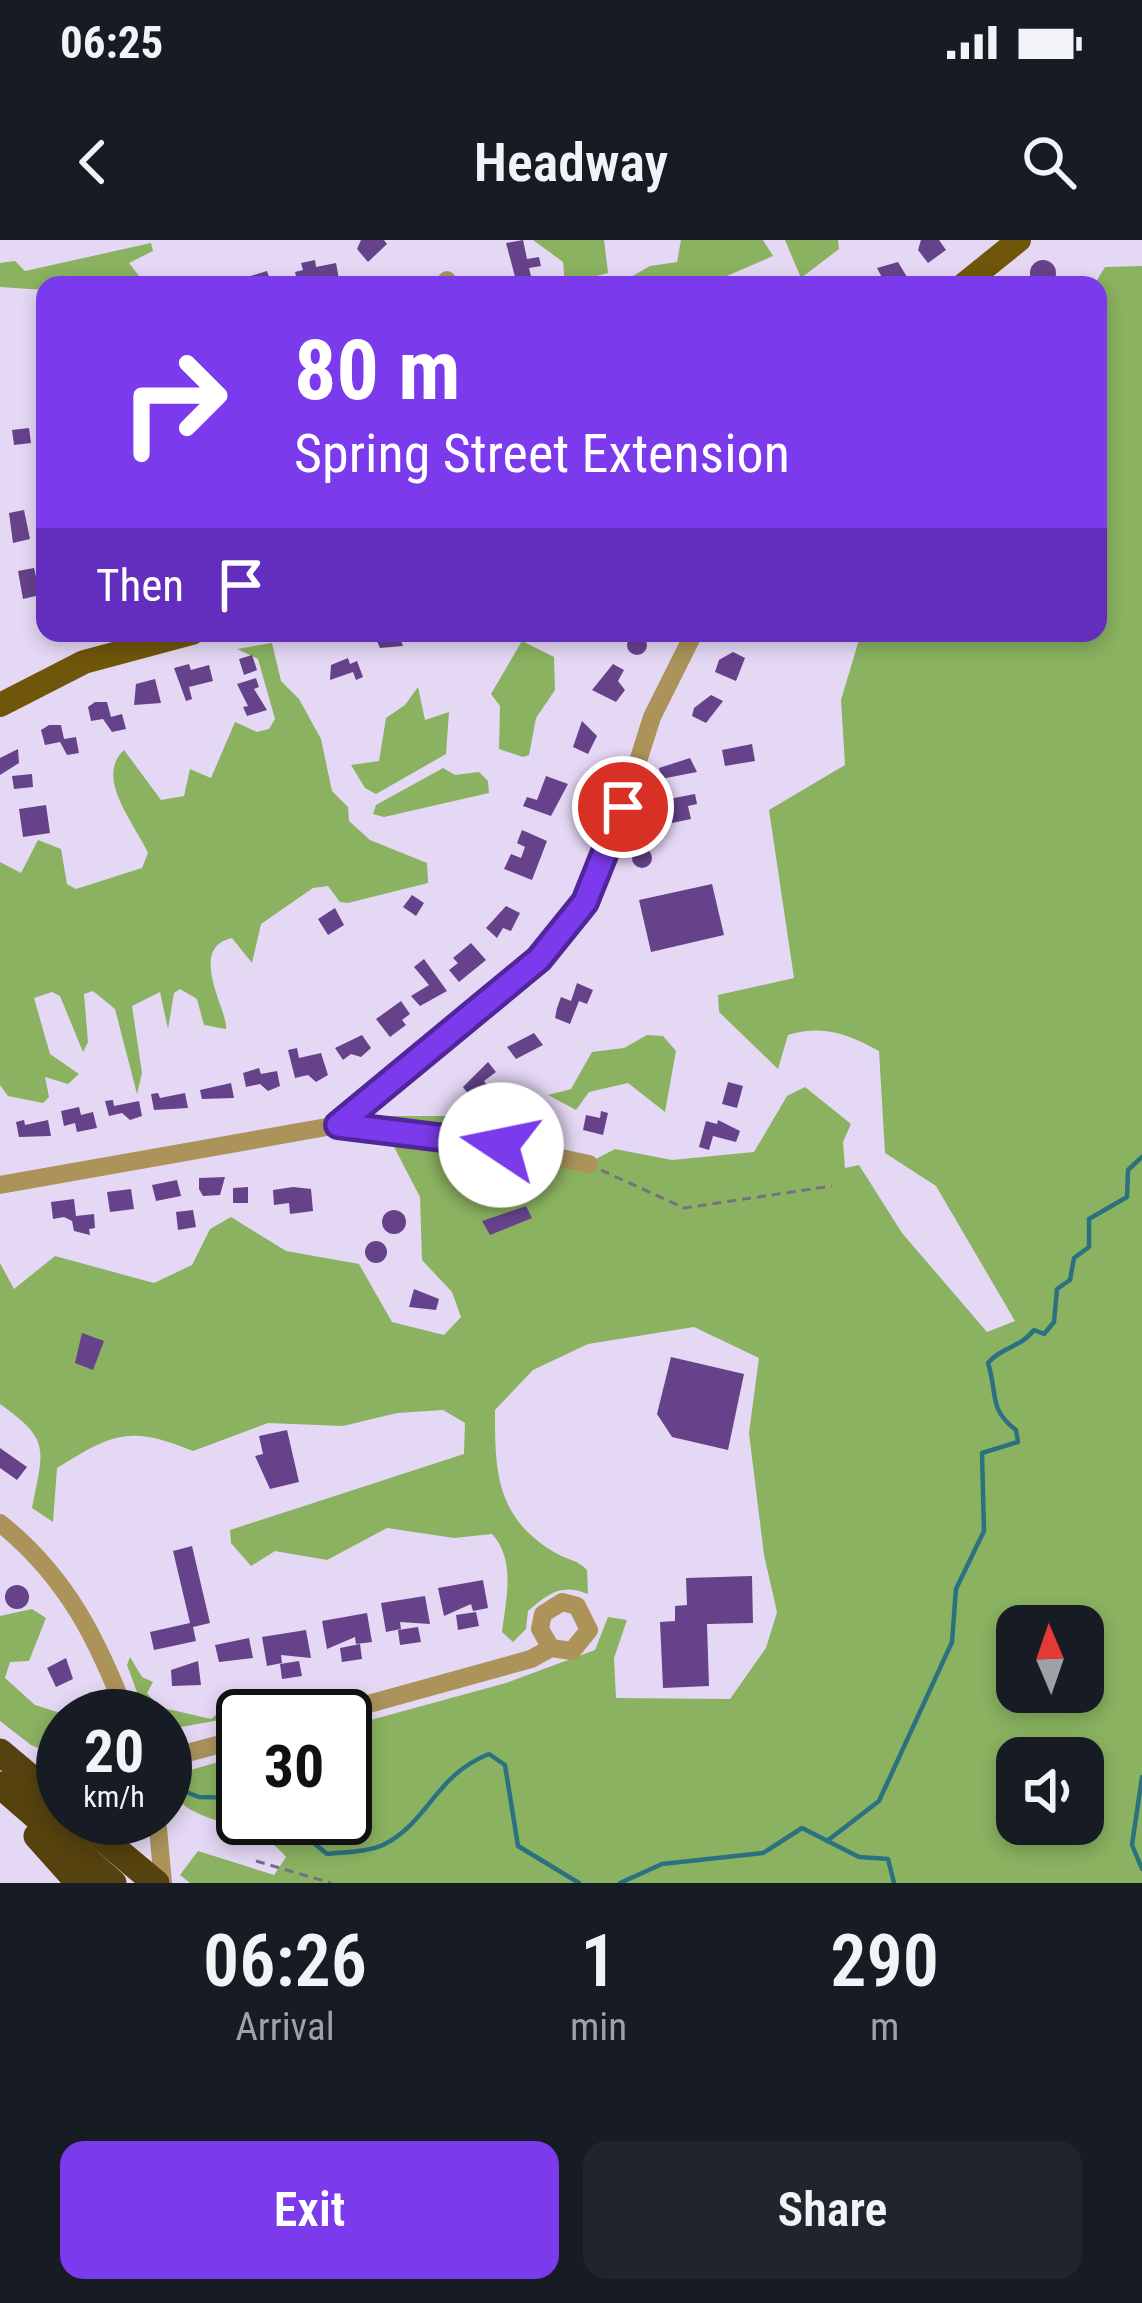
<!DOCTYPE html>
<style>
body{margin:0;font-family:"Roboto Condensed",sans-serif;background:#20242c;color:#f1f3f6;height:100vh;display:flex;flex-direction:column;font-size:45px;white-space:nowrap}
*{box-sizing:border-box;margin:0}
p{font-size:39px;color:#9ea1a6}
.icon{flex:none;width:66px;height:66px;fill:none;stroke:currentColor;stroke-width:2;stroke-linecap:round;stroke-linejoin:round}
.map{position:relative;height:1643px;overflow:hidden}
.sheet{display:flex;flex-direction:column;background:#171b24;flex:1}
.sheet>*{flex:none}
.guide{position:absolute;left:36px;top:36px;width:1071px;height:366px;border-radius:24px;box-shadow:0 6px 18px #0003;background:#7c3aed;color:#fff;overflow:hidden}
.needle{width:78px;rotate:358deg}
.controls{position:absolute;left:996px;top:1365px;display:grid;gap:24px}
.controls a{display:grid;place-items:center;width:108px;height:108px;border-radius:24px;background:#171b24;box-shadow:0 6px 18px #0003;font-size:60px}
.speed{position:absolute;left:36px;top:1449px;display:flex;gap:24px;font-size:60px;font-weight:700;text-align:center}
.speed>*{display:grid;place-content:center;width:156px;height:156px;border-radius:50%;background:#171b24;box-shadow:0 6px 18px #0003;line-height:1}
.speed small{font-size:30px;font-weight:400}
.speed .limit{border:6px solid #111;border-radius:18px;background:#fff;color:#111}
.pin{position:absolute;display:grid;place-items:center;width:102px;height:102px;color:#fff;margin:-51px;border:6px solid #fff;border-radius:50%;box-shadow:0 3px 12px #0007}
.me{position:absolute;width:132px;margin:-66px;rotate:281deg;stroke-linejoin:round;filter:drop-shadow(0 0 9px #0008)}
.turn{display:flex;align-items:center;gap:42px;height:252px;padding:0 60px;font-size:54px}
.turn .icon{width:156px;height:156px;stroke-width:2.5}
.turn b{display:block;font-size:84px;line-height:102px}
.then{display:flex;align-items:center;height:114px;padding:0 60px;background:#0003;gap:24px;font-size:45px}
.eta{display:flex;justify-content:space-evenly;align-items:center;height:204px;text-align:center}
.eta b{font-size:72px;font-weight:600;line-height:84px}
.primary-button{display:flex;gap:24px;margin-top:auto;padding:24px 60px}
.primary-button a{flex:1;height:138px;border-radius:24px;background:#7c3aed;color:#fff;font-size:48px;font-weight:600;line-height:138px;text-align:center}
.primary-button a+a{background:#20242c;color:#f1f3f6}
.status{display:flex;justify-content:space-between;align-items:center;height:84px;padding:0 60px;background:#171b24;direction:ltr}
.status svg{height:33px;fill:currentColor}
header{display:flex;justify-content:space-between;align-items:center;height:156px;padding:0 60px;background:#171b24;font-size:54px;font-weight:600}
.map>svg:first-child{display:block}
.forest{fill:#8ab260;fill-rule:evenodd}
.lines{fill:none;stroke-linecap:round;stroke-linejoin:round}
.stream{stroke:#2b7280;stroke-width:4.5}
.building{fill:#66428b}
.path{stroke:#776f82;stroke-width:3;stroke-dasharray:9 6;stroke-linecap:butt}
.minor{stroke:#ab935a;stroke-width:18}
.major{stroke:#6f560a;stroke-width:24}
.highway{stroke:#55420e;stroke-width:27}
.route-casing{stroke:#51269a;stroke-width:30}
.route{stroke:#7c3aed;stroke-width:21}
</style>
<div class="status"><b>06:25</b><svg viewBox="0 0 49 12"><path d="M0 12V9h3v3zM5 12V6h3v6zM10 12V3h3v9zM15 12V0h3v12zM26 1h20v11H26zM47 4h2v5h-2z"/></svg></div>
<header><svg class="icon" aria-label="back" viewBox="0 0 24 24"><path d="M15 5l-7 7 7 7"/></svg>Headway<svg class="icon" aria-label="search" viewBox="0 0 24 24"><circle cx="10" cy="10" r="6"/><path d="M15 15l6 6"/></svg></header>
<div class="map">
<svg width="1142" height="1643" viewBox="0 0 1142 1643">
<rect width="100%" height="100%" fill="#e5d8f5"/>
<!-- forest -->
<g class="forest">
<polygon points="533,0 604,0 608,33 565,44 563,22"/>
<polygon points="681,0 763,0 773,16 706,45 617,45 650,26 677,22"/>
<polygon points="785,0 838,0 839,9 801,38"/>
<polygon points="151,3 153,11 129,23 146,45 90,45 80,37 72,45 45,45 45,50 0,47 0,23 15,21 25,31"/>
<path d="M 1142,26 L 1142,1643 L 190,1643 L 180,1635 L 198,1611 L 274,1635 L 286,1617 C 253,1574 177,1590 166,1537 L 243,1515 L 243,1578 L 345,1578 L 345,1487 L 506,1443 L 595,1410 L 608,1377 L 627,1380 L 614,1418 L 616,1458 L 730,1459 L 766,1408 L 777,1372 L 764,1315 L 749,1193 L 759,1118 L 694,1087 L 588,1104 L 533,1130 L 495,1170 C 495,1229 495,1277 554,1312 C 566,1320 577,1319 587,1330 L 588,1354 C 561,1343 549,1353 528,1371 L 526,1389 L 513,1402 L 502,1392 C 506,1359 516,1320 492,1294 L 454,1298 L 387,1288 L 327,1320 L 275,1311 L 251,1326 L 231,1303 L 230,1290 L 464,1214 L 465,1183 L 443,1170 L 397,1173 L 343,1186 L 268,1183 L 193,1211 C 130,1185 113,1193 57,1228 L 53,1282 L 32,1268 C 43,1209 52,1201 0,1164 L 0,1023 L 14,1049 L 55,1016 L 154,1043 L 192,1025 L 210,989 L 231,977 L 286,1011 L 359,1024 L 392,1082 L 444,1095 L 461,1077 L 452,1052 L 422,1020 L 420,957 L 391,901 L 390,876 L 447,876 L 554,903 L 575,930 L 615,909 L 672,920 L 754,912 L 787,856 L 805,847 L 851,884 L 843,902 L 845,928 L 859,925 L 902,993 L 987,1092 L 1015,1081 L 936,946 L 885,913 L 879,811 C 848,794 823,784 788,795 L 778,829 L 719,772 L 718,755 L 794,738 L 769,570 L 845,525 L 841,460 L 861,393 L 1098,393 L 1098,45 L 1094,45 L 1105,27 ZM 1017,1386 L 1083,1386 L 1083,1452 L 1017,1452 ZM 1017,1518 L 1083,1518 L 1083,1584 L 1017,1584 Z"/>
<polygon points="522,401 554,417 555,450 536,478 529,515 523,517 499,509 500,466 491,454"/>
<path d="M 272,403 L 281,441 L 299,459 L 321,499 L 332,551 L 348,567 L 349,581 L 370,600 L 427,623 L 428,643 L 348,663 L 340,662 L 328,646 L 313,648 L 261,684 L 252,723 L 232,698 C 186,708 229,773 226,789 L 204,785 L 197,759 L 180,749 L 174,753 L 168,789 L 160,752 L 132,766 L 142,833 L 137,854 L 115,769 L 93,751 L 84,754 L 88,802 L 83,812 L 60,756 L 52,752 L 34,758 L 50,814 L 79,834 L 68,844 L 45,837 L 49,857 L 43,863 L 8,856 L 0,845 L 0,622 L 21,633 L 38,600 L 61,609 L 67,644 L 76,649 L 142,628 L 148,613 C 135,584 94,538 124,510 L 161,560 L 184,556 L 190,529 L 211,538 L 235,482 L 257,492 L 269,489 L 275,479 L 258,419 L 237,409 Z"/>
<polygon points="418,447 425,480 449,472 446,514 376,554 365,548 351,525 379,521 386,478 405,465"/>
<polygon points="443,528 455,535 479,532 488,541 489,553 384,577 373,574 376,565"/>
<polygon points="647,795 663,796 676,811 665,872 628,843 589,852 576,870 548,855 571,849 592,812 624,808"/>
<polygon points="32,1369 46,1378 29,1421 10,1422 5,1438 35,1465 70,1476 63,1476 63,1530 57,1516 31,1505 0,1481 0,1376"/>
<polygon points="130,1417 142,1437 153,1442 147,1453 159,1467 211,1479 225,1467 230,1478 165,1490 165,1476 144,1471 127,1425"/>
</g>
<g class="lines">
<!-- stream -->
<g class="stream">
<polyline points="1142,1537 1132,1605 1142,1629"/>
<polyline points="165,1544 199,1557 243,1558"/>
<path d="M 284,1578 L 327,1614 C 345,1612 367,1612 383,1605 C 429,1582 435,1535 489,1514 L 505,1525 L 518,1606 L 579,1643"/>
<path d="M 827,1601 L 879,1561 L 952,1402 L 956,1349 L 984,1291 L 982,1213 L 1018,1202 L 1016,1190 C 988,1169 998,1154 988,1123 C 1001,1107 1020,1108 1034,1090 L 1044,1094 L 1054,1082 L 1057,1049 L 1070,1040 L 1074,1018 L 1089,1007 L 1089,979 L 1127,957 L 1128,930 L 1142,917"/>
<polyline points="620,1643 662,1624 763,1613 802,1588 859,1617 888,1619 894,1643"/>
</g>
</g>
<!-- building -->
<g class="building">
<polygon points="361,0 384,0 387,4 368,22 357,9"/>
<polygon points="523,0 527,19 539,17 541,26 529,28 532,40 517,44 506,3"/>
<polygon points="921,0 939,0 946,10 928,23 918,10"/>
<circle cx="1043" cy="33" r="13"/>
<polygon points="315,20 316,27 336,23 339,39 298,45 295,32 303,30 301,23"/>
<polygon points="898,22 907,37 902,45 886,45 877,28"/>
<polygon points="267,31 272,45 236,45 234,41"/>
<polygon points="29,188 31,203 14,205 12,190"/>
<polygon points="24,270 30,299 13,303 9,273"/>
<polygon points="34,328 40,355 23,359 18,331"/>
<polygon points="382,393 398,393 403,406 380,408 375,396"/>
<circle cx="637" cy="405" r="10"/>
<polygon points="733,412 745,418 736,441 715,432 719,420"/>
<polygon points="252,415 257,430 244,435 239,419"/>
<polygon points="348,418 350,424 357,421 363,437 356,440 353,432 330,440 331,425"/>
<polygon points="189,424 191,430 209,425 213,441 189,447 192,459 186,461 174,428"/>
<polygon points="613,424 624,430 618,441 625,450 616,462 592,450"/>
<polygon points="256,438 259,447 254,449 267,470 247,476 243,467 248,466 237,444"/>
<polygon points="155,439 161,463 134,465 136,444"/>
<polygon points="711,455 723,461 706,483 692,476 694,468"/>
<polygon points="95,462 107,462 111,477 122,474 126,489 112,492 103,479 91,481 88,467"/>
<polygon points="582,481 597,496 588,514 573,507"/>
<polygon points="49,485 61,485 64,499 76,497 79,513 67,515 60,502 45,505 41,490"/>
<polygon points="752,504 755,521 725,526 722,510"/>
<polygon points="18,509 19,523 0,535 0,518"/>
<polygon points="690,518 697,532 661,539 659,528"/>
<polygon points="32,534 33,547 14,549 12,536"/>
<polygon points="546,536 568,544 551,576 523,566 527,557 537,560"/>
<polygon points="695,554 697,564 688,566 691,579 667,584 664,570 671,569 669,559"/>
<polygon points="46,565 50,593 23,597 19,569"/>
<polygon points="522,590 547,601 532,640 504,629 511,614 521,618 525,607 517,603"/>
<circle cx="642" cy="618" r="10"/>
<polygon points="712,644 724,695 651,712 639,660"/>
<polygon points="412,655 424,663 416,676 403,667"/>
<polygon points="506,666 520,673 511,691 503,688 497,698 486,688"/>
<polygon points="335,668 344,685 328,695 318,679"/>
<polygon points="471,703 486,720 459,742 449,730 458,723 453,718"/>
<polygon points="424,719 447,751 420,766 411,756 429,745 414,727"/>
<polygon points="577,743 593,750 587,764 579,761 570,784 555,778 557,768 561,757 571,761"/>
<polygon points="401,761 410,774 402,780 406,785 390,797 376,779"/>
<polygon points="534,793 543,805 516,819 507,807"/>
<polygon points="362,795 371,808 361,817 351,814 343,820 335,808"/>
<polygon points="297,808 299,818 321,813 328,835 316,842 308,835 295,838 288,810"/>
<polygon points="488,822 496,832 484,841 492,852 472,859 463,847"/>
<polygon points="259,828 261,834 277,831 280,846 268,851 260,844 246,847 243,833"/>
<polygon points="728,842 743,846 737,868 722,864"/>
<polygon points="231,843 234,858 202,859 200,850"/>
<polygon points="158,853 160,858 185,853 188,868 154,870 151,854"/>
<polygon points="113,860 114,866 139,861 142,876 130,880 122,873 109,876 105,861"/>
<polygon points="79,867 81,875 93,872 97,888 77,892 75,883 64,886 61,871"/>
<polygon points="601,871 608,873 603,895 583,890 586,875 600,878"/>
<polygon points="24,880 25,885 48,880 51,896 19,897 16,882"/>
<polygon points="718,880 740,891 736,902 713,896 709,910 699,907 706,881 717,884"/>
<polygon points="225,937 220,955 203,956 199,949 199,938"/>
<polygon points="177,940 181,956 156,961 152,945"/>
<polygon points="248,947 248,963 233,963 233,948"/>
<polygon points="293,947 311,949 313,971 290,974 289,963 274,965 273,950"/>
<polygon points="131,949 134,969 110,972 107,952"/>
<polygon points="74,959 76,976 94,974 95,988 89,989 90,995 74,991 72,981 64,977 53,979 51,962"/>
<polygon points="526,966 532,978 490,995 482,981"/>
<circle cx="394" cy="982" r="12"/>
<polygon points="193,970 196,987 178,990 176,972"/>
<circle cx="376" cy="1012" r="11"/>
<polygon points="414,1049 439,1059 436,1070 409,1067"/>
<polygon points="82,1093 104,1101 93,1130 75,1123"/>
<polygon points="671,1117 744,1134 728,1210 672,1197 657,1174"/>
<polygon points="287,1190 299,1242 270,1249 255,1216 263,1214 259,1196"/>
<polygon points="0,1208 27,1227 17,1240 0,1228"/>
<polygon points="192,1306 210,1383 193,1387 196,1401 154,1410 150,1392 190,1383 173,1311"/>
<polygon points="752,1336 753,1383 707,1384 709,1446 663,1448 660,1382 675,1381 675,1366 687,1365 686,1338"/>
<polygon points="483,1340 488,1368 473,1371 471,1364 444,1376 438,1348"/>
<circle cx="17" cy="1357" r="12"/>
<polygon points="425,1356 430,1384 400,1382 401,1389 386,1392 381,1363"/>
<polygon points="476,1372 479,1386 458,1390 456,1375"/>
<polygon points="367,1373 372,1402 356,1404 355,1397 327,1409 322,1381"/>
<polygon points="418,1387 421,1402 400,1405 398,1390"/>
<polygon points="306,1390 311,1418 281,1415 282,1423 267,1426 262,1397"/>
<polygon points="249,1398 253,1418 219,1422 215,1405"/>
<polygon points="360,1404 362,1419 342,1422 340,1408"/>
<polygon points="66,1418 73,1439 56,1447 47,1428"/>
<polygon points="198,1421 201,1445 172,1446 171,1430"/>
<polygon points="299,1421 302,1436 282,1439 280,1424"/>
</g>
<g class="lines">
<!-- path -->
<g class="path">
<polyline points="601,930 684,968 832,946"/>
<polyline points="256,1621 331,1643"/>
</g>
<!-- minor -->
<g class="minor">
<polyline points="442,45 447,40"/>
<polyline points="338,885 458,896 589,924"/>
<polyline points="0,945 338,885 539,719 585,662 609,613 652,477 694,393"/>
<path d="M 0,1283 C 66,1336 97,1398 127,1476"/>
<polyline points="325,1476 531,1419 551,1408 572,1411 589,1390 577,1366 562,1362 543,1374 540,1389 551,1408"/>
<polyline points="165,1519 243,1498"/>
<polyline points="157,1578 163,1643"/>
</g>
<!-- major -->
<g class="major">
<polyline points="963,45 1019,0"/>
<polyline points="0,465 84,422 192,393"/>
</g>
<!-- highway -->
<g class="highway">
<polyline points="0,1512 63,1565"/>
<polyline points="0,1545 113,1643"/>
<polyline points="78,1578 156,1643"/>
<polyline points="37,1596 79,1643"/>
</g>
</g>
<g class="lines">
<defs>
<polyline id="route" points="501,905 338,885 539,719 585,662 623,567"/>
</defs>
<!-- route casing -->
<use href="#route" class="route-casing"/>
<!-- route -->
<use href="#route" class="route"/>
</g>
</svg>
<div class="controls">
<a><svg class="needle" viewBox="-14 -14 28 28"><path d="M0-13l5 13h-10z" fill="#e53935"/><path d="M0 13l5-13h-10z" fill="#9ea1a6"/></svg></a>
<a><svg class="icon" aria-label="sound" viewBox="0 0 24 24"><path d="M4 9h4l5-4v14l-5-4H4zM17 9q2 3 0 6"/></svg></a>
</div>
<div class="speed"><div>20<small>km/h</small></div><div class="limit">30</div></div>
<div class="pin" style="left:623px;top:567px;background:#d93025"><svg class="icon" aria-label="arrive" viewBox="0 0 24 24"><path d="M6 21V4h12l-3 4 3 4H6"/></svg></div>
<svg class="me" style="left:501px;top:905px" viewBox="-20 -20 40 40"><circle r="19" fill="#fff"/><path d="M0-13L10 11 0 6-10 11z" fill="#7c3aed"/></svg>
<div class="guide">
<div class="turn"><svg class="icon" aria-label="right" viewBox="0 0 24 24"><path d="M7 20v-9h11M14 6l5 5-5 5"/></svg><div><b>80 m</b>Spring Street Extension</div></div>
<div class="then">Then<svg class="icon" aria-label="arrive" viewBox="0 0 24 24"><path d="M6 21V4h12l-3 4 3 4H6"/></svg></div>
</div>
</div>
<section class="sheet">
<div class="eta">
<div><b>06:26</b><p>Arrival</p></div>
<div><b>1</b><p>min</p></div>
<div><b>290</b><p>m</p></div>
</div>
<div class="primary-button"><a>Exit</a><a>Share</a></div>
</section>
